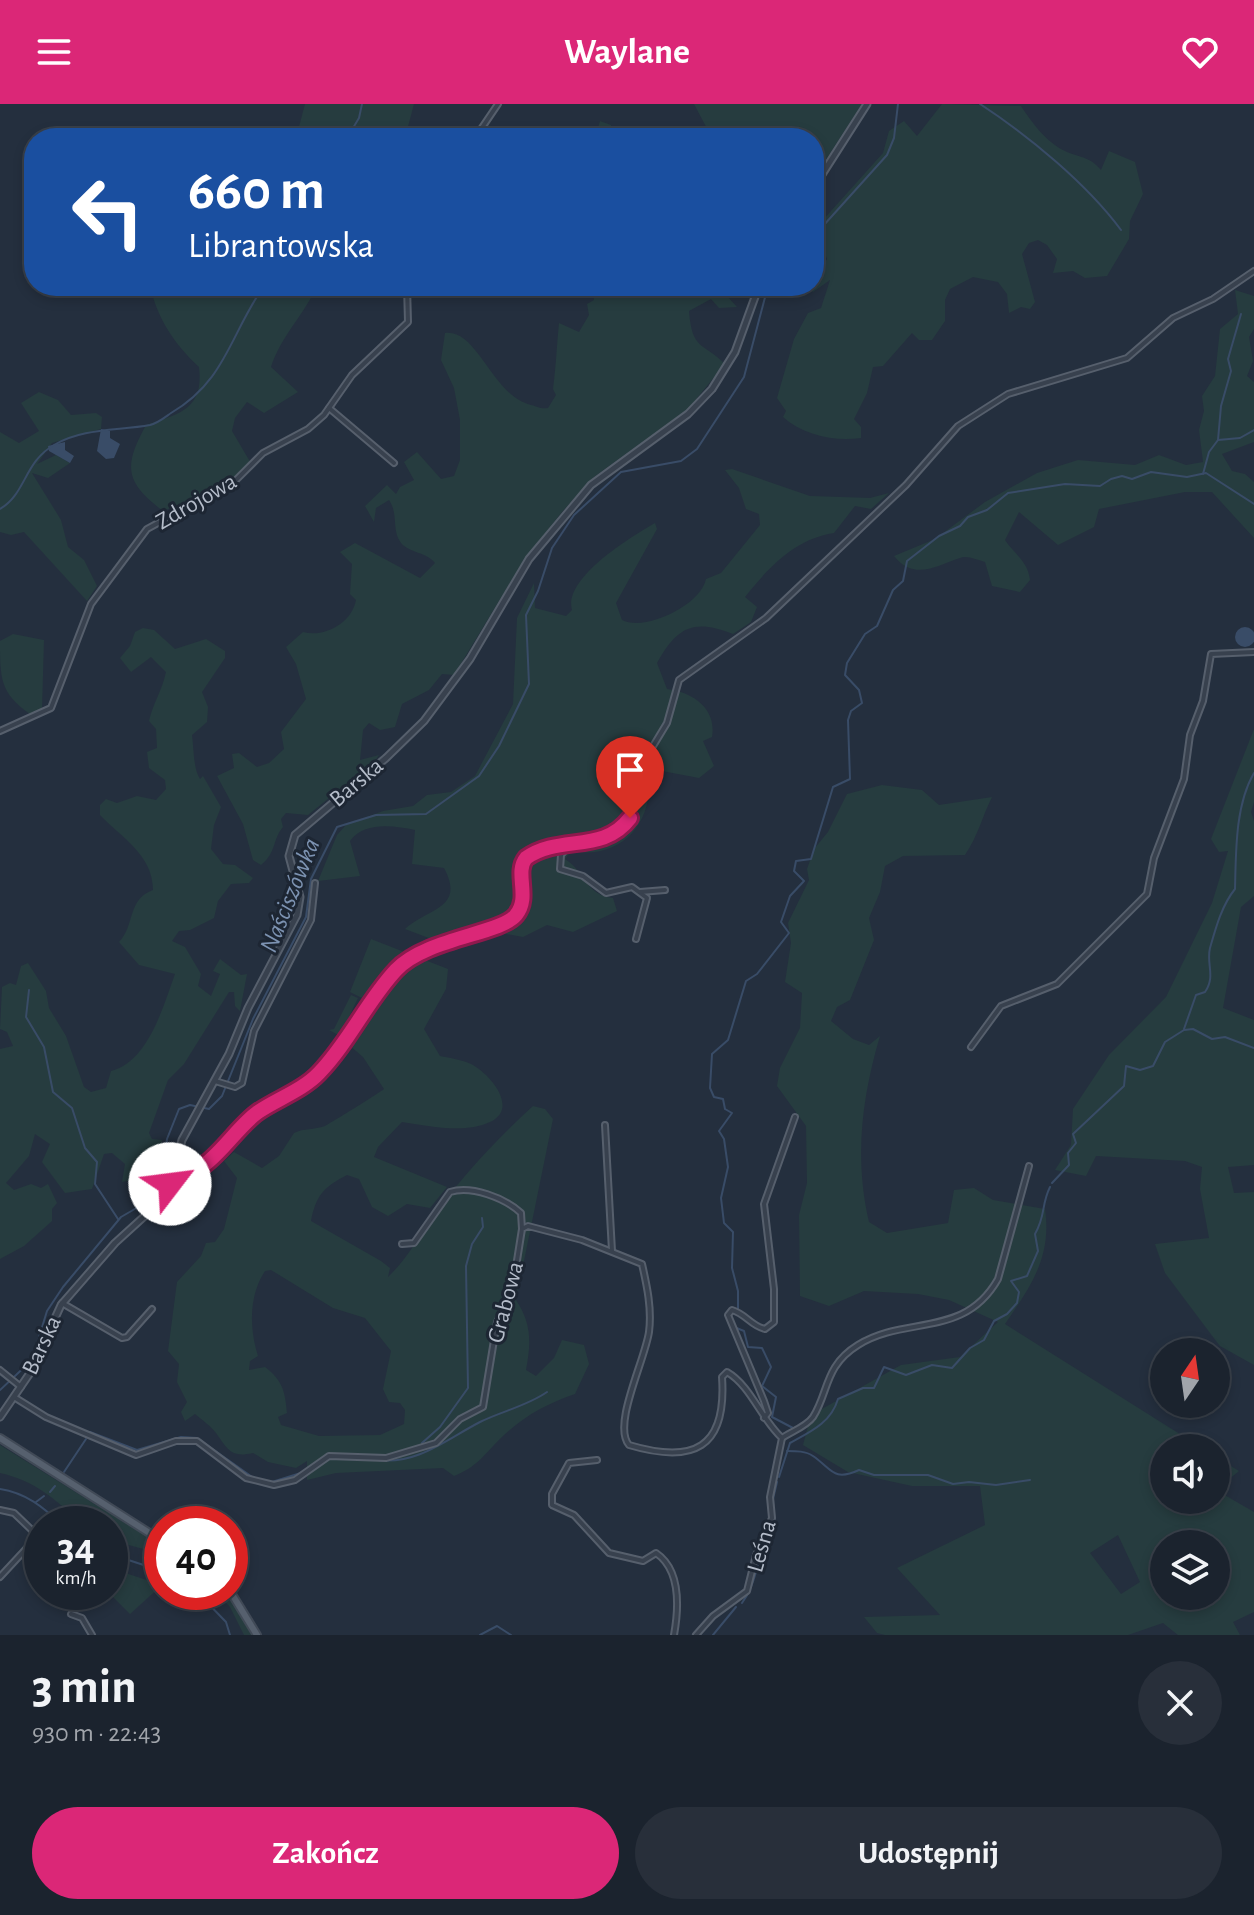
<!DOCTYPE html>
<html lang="pl">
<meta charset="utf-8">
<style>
body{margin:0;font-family:"Alegreya Sans",sans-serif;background:#282f3a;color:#f1f3f6;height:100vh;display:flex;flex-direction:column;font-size:30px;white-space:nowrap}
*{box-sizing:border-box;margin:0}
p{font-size:26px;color:#a0a4aa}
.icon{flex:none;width:44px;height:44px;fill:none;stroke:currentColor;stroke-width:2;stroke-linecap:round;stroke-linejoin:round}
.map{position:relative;height:1531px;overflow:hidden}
.details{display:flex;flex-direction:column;background:#1b232e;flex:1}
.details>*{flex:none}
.guide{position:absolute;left:24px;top:24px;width:800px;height:168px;border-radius:32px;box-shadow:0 4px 12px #0003,0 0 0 2px #39404a;background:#1a4fa0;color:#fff;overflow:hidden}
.needle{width:52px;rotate:13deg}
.fabs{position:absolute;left:1150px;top:1234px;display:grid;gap:16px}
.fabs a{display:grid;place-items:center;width:80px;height:80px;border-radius:50%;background:#1b232e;box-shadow:0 4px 12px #0003,0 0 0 2px #39404a;font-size:40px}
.speed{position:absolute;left:24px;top:1402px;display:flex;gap:16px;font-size:40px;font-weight:700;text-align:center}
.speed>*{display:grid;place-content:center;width:104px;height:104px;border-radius:50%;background:#1b232e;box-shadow:0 4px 12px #0003,0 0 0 2px #39404a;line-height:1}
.speed small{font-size:20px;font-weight:400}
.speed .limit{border:12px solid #d22;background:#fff;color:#111}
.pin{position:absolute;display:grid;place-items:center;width:68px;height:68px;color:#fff;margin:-82px -34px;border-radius:50% 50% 50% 0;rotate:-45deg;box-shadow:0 0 8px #0007}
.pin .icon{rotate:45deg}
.me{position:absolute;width:88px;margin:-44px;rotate:60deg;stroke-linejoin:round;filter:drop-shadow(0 0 6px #0008)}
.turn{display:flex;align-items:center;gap:28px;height:168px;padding:0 32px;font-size:36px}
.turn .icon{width:104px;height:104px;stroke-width:2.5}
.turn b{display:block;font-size:56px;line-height:68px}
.round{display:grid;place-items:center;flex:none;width:84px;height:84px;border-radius:42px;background:#282f3a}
.overview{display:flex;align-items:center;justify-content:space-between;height:136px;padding:0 32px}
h1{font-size:48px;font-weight:700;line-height:60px}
.button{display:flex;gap:16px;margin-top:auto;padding:16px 32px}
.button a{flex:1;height:92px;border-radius:48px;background:#db2777;color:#fff;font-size:32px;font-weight:700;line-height:92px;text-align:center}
.button a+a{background:#282f3a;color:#f1f3f6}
header{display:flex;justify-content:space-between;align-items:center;height:104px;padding:0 32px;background:#db2777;color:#fff;font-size:36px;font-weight:700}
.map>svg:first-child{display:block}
.green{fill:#263c3f;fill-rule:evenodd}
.water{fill:#394c67}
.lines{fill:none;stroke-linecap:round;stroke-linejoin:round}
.stream{stroke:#394c67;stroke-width:2}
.minor-casing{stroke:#565f6c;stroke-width:8}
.tertiary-casing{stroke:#565f6c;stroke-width:9}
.primary-casing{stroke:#414a57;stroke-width:10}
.minor{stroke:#38414e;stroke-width:4}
.tertiary{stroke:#38414e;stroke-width:5}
.primary{stroke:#56606e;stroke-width:6}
.route-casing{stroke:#8e194d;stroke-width:20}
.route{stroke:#db2777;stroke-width:14}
.labels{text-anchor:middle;stroke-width:6;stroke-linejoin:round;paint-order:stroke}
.street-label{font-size:24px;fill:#b4bcc9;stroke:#1d2633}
.water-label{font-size:26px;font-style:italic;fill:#7c92b1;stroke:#1d2633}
</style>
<header><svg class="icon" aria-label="menu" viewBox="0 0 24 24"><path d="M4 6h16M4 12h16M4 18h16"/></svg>Waylane<svg class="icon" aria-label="heart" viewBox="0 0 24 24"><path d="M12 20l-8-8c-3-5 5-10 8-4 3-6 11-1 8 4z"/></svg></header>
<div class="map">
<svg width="1254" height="1531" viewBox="0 0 1254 1531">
<rect width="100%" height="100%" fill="#242f3e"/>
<!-- green -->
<g class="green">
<polygon points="305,0 414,0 405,34 296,34"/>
<polygon points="694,0 862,0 814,74 814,34 736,34 725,28 712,34"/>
<path d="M 942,0 L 1021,2 C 1032,19 1048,40 1067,48 C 1082,54 1090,53 1101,66 L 1109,47 L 1135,58 L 1143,90 L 1130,117 L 1129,135 L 1107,172 L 1085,174 L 1073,167 L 1053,169 L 1057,155 L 1047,141 L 1038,136 L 1029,139 L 1022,150 L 1035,198 L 1030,205 L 1021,203 L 1009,209 L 1007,190 L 998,178 L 973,173 L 950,185 L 945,196 L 945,217 L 932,236 L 919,236 L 912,229 L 883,262 L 873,263 L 867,289 L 854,315 L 861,323 L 861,334 C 835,338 803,331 783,313 L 786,307 L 777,294 L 794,235 L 808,209 L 821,204 L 830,176 L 813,188 L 809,184 L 827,155 L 822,142 L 814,143 L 814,126 L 883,49 L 889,27 L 904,17 L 917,32 Z"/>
<polygon points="600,17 611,21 612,28 621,32 623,25 642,31 650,30 653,34 595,34"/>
<path d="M 150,182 L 317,182 C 304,211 281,232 271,263 L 298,288 L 264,309 L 247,298 L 235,314 L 232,327 L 252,361 L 216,386 L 163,407 C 125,378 123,363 146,321 C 180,310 204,305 199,263 C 175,241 157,214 150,182 Z"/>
<path d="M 593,182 L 726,182 L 727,192 L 737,203 L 719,204 L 711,195 L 689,207 C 692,247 703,238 725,260 L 688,305 L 594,373 L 562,408 L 524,456 L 454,571 L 442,570 L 429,586 L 402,600 L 395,623 L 380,626 L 369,619 L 363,626 L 360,656 L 379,651 L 375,657 L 308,711 L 286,709 L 281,715 L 283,723 C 272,736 277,748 261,761 L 253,756 L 243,720 L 217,672 L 234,664 L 232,650 L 239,649 L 257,663 L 269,659 L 284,645 L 281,628 L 306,595 L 296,560 L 286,543 L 303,528 C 324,534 352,519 356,496 L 350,490 L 352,460 L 340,448 L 355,439 L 420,474 L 435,459 C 427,448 409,449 401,439 C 391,425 399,411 389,396 L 376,404 L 374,418 L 365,402 L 387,381 L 396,390 L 400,383 L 414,376 L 404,358 L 417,348 L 441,375 L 454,372 L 460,356 L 460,316 L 454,284 L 441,256 L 445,229 C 478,225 492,292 531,301 C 539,303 540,305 548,304 L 556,291 L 553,285 C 556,262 557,239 559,219 L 579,228 L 589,211 L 587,200 L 594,196 Z"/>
<path d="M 1235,186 L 1254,192 L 1254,225 L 1249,233 L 1253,257 L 1247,272 L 1254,278 L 1254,338 L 1222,350 L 1232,367 L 1245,370 L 1254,378 L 1254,434 L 1212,388 L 1185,388 L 1099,405 L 1094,423 L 1058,441 L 1019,408 L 1005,436 C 1015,451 1028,457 1030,476 L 1020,488 L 992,482 L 985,458 C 978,456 966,451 960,454 C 936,462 914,477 894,452 L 935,435 L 985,398 L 1037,369 L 1078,356 L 1135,361 L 1159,351 L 1186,361 L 1203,358 L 1199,326 L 1204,307 L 1202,292 L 1215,272 L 1220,225 L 1238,210 Z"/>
<polygon points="39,288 58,296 71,311 96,309 102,313 101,325 52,339 37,360 56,351 70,359 48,374 32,369 61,416 68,443 84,456 97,482 87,497 24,428 11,431 0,428 0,328 19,339 39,327 21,299"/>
<path d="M 732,365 L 810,392 L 870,394 L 889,389 L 871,405 L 855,402 L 834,429 C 795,435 769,463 745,493 L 757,503 L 751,518 L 733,530 C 695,515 678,521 657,559 L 667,585 C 692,588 717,604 712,633 L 703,637 L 714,662 L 699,674 L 662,667 L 649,672 C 653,721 620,756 571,747 L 565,755 C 585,767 585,791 613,794 L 617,807 L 573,828 L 547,821 L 523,833 L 473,824 L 434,836 L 405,825 C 427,804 466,805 444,764 L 412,760 L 415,726 C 394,722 365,717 350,737 L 360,772 L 318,777 L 337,731 L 346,721 L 383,707 L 413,702 L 427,691 L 451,688 L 475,672 L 513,600 L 517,514 L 534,479 L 535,504 L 566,512 L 572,506 C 563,474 631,433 655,419 L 657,425 L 616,499 L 622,516 C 645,528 701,501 706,475 L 721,469 L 760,421 L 759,410 L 746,405 L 739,384 L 725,366 Z"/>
<path d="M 143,524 L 154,526 L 175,545 L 206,535 L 225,547 L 225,554 L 202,588 L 208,603 L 207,618 L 192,631 C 194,645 193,664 200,675 L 203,672 L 221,703 L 214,721 L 211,745 L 223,760 L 235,761 L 253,774 L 249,779 L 231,780 L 218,797 L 214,814 L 190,826 L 179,827 L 172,837 L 185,843 L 201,870 L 198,882 L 211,892 L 220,870 L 213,867 L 220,855 L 241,871 L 247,870 L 240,907 L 235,902 L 234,888 L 229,888 L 184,960 L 168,976 L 149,1029 L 152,1035 L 162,1036 L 157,1080 L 136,1075 L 122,1078 L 125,1060 L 112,1049 L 104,1050 L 92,1085 L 65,1089 L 42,1058 L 50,1040 L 35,1030 L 29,1052 L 6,1079 L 14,1086 L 31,1080 L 41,1084 L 48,1080 L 57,1099 L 52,1105 L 52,1117 L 24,1142 L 0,1155 L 0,945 L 13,942 L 7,928 L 0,925 L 2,883 L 10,879 L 16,881 L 21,862 L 28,859 L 46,887 L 49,904 L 66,932 L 84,983 L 91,988 L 106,984 L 111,967 C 148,958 163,903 175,870 L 139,861 L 119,838 C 135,822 127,795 153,786 C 153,751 122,734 100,711 L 100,701 L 106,695 L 117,699 L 137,692 L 156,696 L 166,685 L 165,676 L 149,664 L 147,648 L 157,644 L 156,625 L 149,617 C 153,599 162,587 166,568 L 151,553 L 131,568 L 120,554 L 130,542 L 135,528 Z"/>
<path d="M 13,530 L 44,536 L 42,606 L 30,610 C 0,589 0,575 0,537 Z"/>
<polygon points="1254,625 1254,698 1251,708 1254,717 1254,792 1241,803 1223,904 1254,916 1254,1061 1228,1063 1234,1089 1254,1088 1254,1261 1220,1242 1213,1233 1165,1169 1155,1140 1209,1134 1200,1085 1202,1063 1185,1057 1096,1052 1086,1072 1055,1066 1071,1041 1073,1005 1109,951 1166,893 1212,799 1228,747 1219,748 1211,735"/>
<path d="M 882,681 L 922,686 L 939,701 L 992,693 C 982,713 978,732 965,751 L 903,752 L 885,762 L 880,788 L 869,814 L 874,836 L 850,896 L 837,903 L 831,917 L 853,935 L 869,941 L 880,932 C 862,993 854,1054 869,1118 L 887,1129 L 948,1119 L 954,1086 L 974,1084 L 993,1096 L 1045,1105 C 1052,1153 1031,1182 1005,1220 L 1202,1344 L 1164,1344 L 1164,1396 L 1216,1396 L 1216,1353 L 1239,1367 L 1216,1386 L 1254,1408 L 1254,1508 L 1233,1518 L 1240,1531 L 1178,1531 L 1163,1519 L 1128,1531 L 885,1531 L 877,1529 L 864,1513 L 940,1511 L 897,1464 L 985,1421 L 980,1382 L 912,1382 L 848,1368 L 803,1341 L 811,1311 L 901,1261 L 960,1253 L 998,1218 L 949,1196 L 918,1190 L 864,1187 L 829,1202 L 800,1192 L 799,1111 L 807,1079 L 806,1022 L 777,982 L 780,964 L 800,924 L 802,889 L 785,878 L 791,839 L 788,819 L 809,776 L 807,765 L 814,745 L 828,728 L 847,690 ZM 1118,1431 L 1140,1478 L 1121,1490 L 1090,1449 ZM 1164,1440 L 1216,1440 L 1216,1492 L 1164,1492 Z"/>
<path d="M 371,835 L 448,865 L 446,885 L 424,925 L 440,952 C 450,954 462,956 471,960 C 489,969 520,1004 490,1018 C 465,1030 428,1022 402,1018 L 378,1043 L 374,1053 L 447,1083 L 430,1104 L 407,1100 L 388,1112 L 372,1103 L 359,1075 L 347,1071 C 324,1083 316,1091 311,1117 L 381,1157 L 390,1164 L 388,1173 C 410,1152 422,1127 440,1103 C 468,1066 498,1034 533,1002 L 545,1005 L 553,1015 L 516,1196 C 532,1220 531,1239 526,1266 L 536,1272 L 554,1254 L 562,1236 L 584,1241 L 589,1260 L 575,1290 C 548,1299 524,1312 503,1332 C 486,1348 478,1363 454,1372 L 443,1364 L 336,1369 L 307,1376 L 307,1357 L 296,1364 L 268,1358 L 253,1349 C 231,1354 228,1346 216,1329 C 211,1322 202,1316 195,1310 L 185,1317 L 181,1308 L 187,1298 L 177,1278 L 179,1260 L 168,1247 L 177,1178 L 201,1152 L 206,1139 L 215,1138 L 224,1125 L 237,1074 L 224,1057 L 234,1048 L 262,1064 L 279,1052 L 294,1029 C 304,1024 314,1026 325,1022 C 329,1020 381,988 384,985 L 363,953 L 349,941 L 356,930 L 359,905 L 368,897 L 350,888 ZM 271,1166 L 333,1204 L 365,1214 L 391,1247 L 383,1285 L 389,1298 L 400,1299 L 405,1306 L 404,1320 L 380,1331 L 319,1332 L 281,1321 L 278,1313 L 287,1309 C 285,1287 283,1277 265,1263 L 249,1266 L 250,1257 L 258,1252 C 249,1224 249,1191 265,1167 Z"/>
<polygon points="351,891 358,894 340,932 329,926 334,925"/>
<path d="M 0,1341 L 162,1442 L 162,1450 L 110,1436 L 110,1420 L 81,1420 C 56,1395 35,1377 0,1369 Z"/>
<polygon points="110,1464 162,1481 130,1510 108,1488"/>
<polygon points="216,1488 226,1488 237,1500 252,1531 244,1531 230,1503"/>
</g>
<!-- water -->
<g class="water">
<polygon points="101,325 110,327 110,334 120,340 114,354 106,355 97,347"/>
<polygon points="65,338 65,346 74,352 70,359 49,347 48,342"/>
<circle cx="1245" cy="533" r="10"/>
</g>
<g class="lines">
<!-- stream -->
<g class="stream">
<path d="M 980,0 C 1029,32 1087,80 1121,126"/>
<polyline points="347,34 359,14 362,0"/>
<polyline points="814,132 887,51 894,34 898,0"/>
<polyline points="1218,336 1240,334 1254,326"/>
<polyline points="1203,370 1209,348 1218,336 1221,302 1231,267 1228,255 1241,210"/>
<path d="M 0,405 C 26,390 24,358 54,341 C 83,324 117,327 150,321 C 158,319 164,314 171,309 C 226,277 230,230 264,182"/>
<polyline points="29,886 26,913 44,943 53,988 72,1004 85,1044 97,1058 95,1080 118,1115"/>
<path d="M 1184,925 L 1196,891 L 1205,888 C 1216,872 1206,860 1210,844 C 1216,823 1222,801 1235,785 C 1236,749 1235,701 1254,669"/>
<polyline points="1052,1079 1069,1061 1068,1049 1076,1039 1073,1030 1124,982 1126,962 1140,966 1153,962 1165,938 1184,926 1193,925 1212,935 1225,933 1254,944"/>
<polyline points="738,1206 738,1187 732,1164 733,1128 724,1119 721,1094 728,1063 724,1035 719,1027 732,1009 725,1005 723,995 714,993 710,984 712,950 728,936 746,877 757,870 789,829 781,818 790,792 804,777 794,767 796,757 811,755 833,683 850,675 848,616 851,607 862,599 859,586 845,571 847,559 865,530 877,522 893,486 903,477 907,457 939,432 960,422 968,413 987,406 1008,389 1065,380 1100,382 1111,375 1122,372 1132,375 1151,368 1187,373 1206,369 1254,400"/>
<polyline points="734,1223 744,1227 748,1243 762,1244 771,1263 762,1282 776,1293 772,1313 793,1324"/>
<polyline points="0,1286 32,1256 47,1207 63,1183 121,1113 152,1095 160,1084 167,1035 179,1005 190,1001 209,1005 222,992 253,915 306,813 311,775 337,723 376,711 426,710 479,672 499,642 529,580 526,511 538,487 552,444 574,411 621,368 681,357 697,345 744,273 768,182"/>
<polyline points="90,1328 137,1346 181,1333 197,1334 255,1375"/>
<polyline points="422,1339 440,1323 468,1284 466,1162 472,1140 483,1123 482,1114"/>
<path d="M 787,1347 C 796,1347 806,1347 813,1352 C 832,1365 833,1378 859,1366 L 874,1371 L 928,1371 L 953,1380 L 969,1378 L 996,1381 L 1030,1376"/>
<path d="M 378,1356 C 417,1361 447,1335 480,1318 C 502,1307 527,1302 547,1288"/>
<polyline points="64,1368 86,1335"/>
<path d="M 779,1373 L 790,1339 C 810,1328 831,1319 838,1295 L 863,1284 L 874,1284 L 884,1263 L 906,1271 L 932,1261 L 952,1264 L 970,1244 L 984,1236 L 994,1217 L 1007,1210 L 1017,1199 L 1019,1188 L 1011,1177 L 1027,1172 L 1038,1147 L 1035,1130 C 1046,1111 1041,1101 1050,1083"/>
<polyline points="272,1378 304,1368"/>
<path d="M 0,1385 C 26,1389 43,1403 61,1420"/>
<polyline points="50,1388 55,1382"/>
<polyline points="36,1398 44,1392"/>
<polyline points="110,1450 162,1467"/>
<polyline points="197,1488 226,1518 230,1531"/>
<path d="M 742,1499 C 759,1476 755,1451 774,1429 L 773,1395 L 777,1378"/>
<polyline points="480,1531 497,1522 511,1531"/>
<polyline points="713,1531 736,1503"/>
</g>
<defs>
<g id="minor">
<polyline points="475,34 498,0"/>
<polyline points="329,304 394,359"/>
<polyline points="0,627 51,604 91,500 147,425 235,377 263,349 308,325 324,311 352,271 408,218 407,182"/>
<polyline points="571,739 561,751 560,765 583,772 606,789 632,783 647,794 636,835"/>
<polyline points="640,788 665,786"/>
<polyline points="971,943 1001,902 1057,880 1147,790 1154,754 1184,675 1190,631 1203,597 1211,550 1254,548"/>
<polyline points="215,977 235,983 242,979 254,927 311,816 315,779"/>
<polyline points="605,1021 612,1147"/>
<path d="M 172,1072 C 209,1074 231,1027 258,1008 C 277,995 303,986 319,969 C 349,938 367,897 396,866 C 425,834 501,830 516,811 C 531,793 514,769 526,754 L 559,739 L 602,736 L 623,724 L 636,701 L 641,662 L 667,619 L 679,576 L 766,514 L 906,381 L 958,322 L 1008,290 L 1127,254 L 1173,214 L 1213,195 L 1254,167"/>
<path d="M 402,1140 L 414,1139 L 450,1088 C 471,1081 505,1094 521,1109 L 522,1125"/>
<polyline points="62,1199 122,1234 127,1233 152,1205"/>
<polyline points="0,1266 21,1283"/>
<path d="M 14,1293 L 46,1313 L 136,1351 L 176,1337 L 197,1337 L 246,1374 L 274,1381 L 295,1376 L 329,1352 L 386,1354 L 436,1339 L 460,1315 L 483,1303 L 497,1218 L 512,1188 L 522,1125 L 528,1122 L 582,1136 L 642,1160 C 647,1182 652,1205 649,1228 C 645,1256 612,1321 629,1341 C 693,1360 727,1345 722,1273 L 727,1268 C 751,1282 761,1315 782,1334 L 770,1393 L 772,1414 L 756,1451 L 747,1487 L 713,1512 L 696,1531"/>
<path d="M 764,1314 L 768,1309 L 764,1297 L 728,1211 L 732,1206 C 746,1210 751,1222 765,1225 L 774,1218 L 774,1185 L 764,1100 L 795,1013"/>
<path d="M 782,1334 C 791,1328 807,1322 813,1313 C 829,1288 824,1262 858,1241 C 906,1211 964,1235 998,1175 L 1029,1062"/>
<path d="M 597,1356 L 569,1359 L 552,1390 L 552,1401 L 574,1411 L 609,1449 L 643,1457 L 656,1449 C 681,1466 679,1503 674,1531"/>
<polyline points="0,1406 14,1409 38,1432 0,1473"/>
<polyline points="71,1510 82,1514 92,1531"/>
</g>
<g id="tertiary">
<polyline points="814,83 867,0"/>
<polyline points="0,1313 30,1269 61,1201 115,1139 159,1099 170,1080 182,1036 229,950 248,904 297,811 300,793 289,752 295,731 386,654 424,617 470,555 529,455 591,381 688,310 712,285 735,248 759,182"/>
</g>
<g id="primary">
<polyline points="0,1334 162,1437"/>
<polyline points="230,1487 257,1531"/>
</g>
</defs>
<!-- minor casing -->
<use href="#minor" class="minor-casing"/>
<!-- tertiary casing -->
<use href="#tertiary" class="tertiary-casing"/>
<!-- primary casing -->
<use href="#primary" class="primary-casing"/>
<!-- minor -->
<use href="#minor" class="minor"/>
<!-- tertiary -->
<use href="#tertiary" class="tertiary"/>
<!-- primary -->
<use href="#primary" class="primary"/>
</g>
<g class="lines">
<defs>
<path id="route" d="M 170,1080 L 172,1072 C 209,1074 231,1027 258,1008 C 277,995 303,986 319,969 C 349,938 367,897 396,866 C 426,834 501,830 516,811 C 531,793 514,769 526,754 C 560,730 603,750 630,714"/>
</defs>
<!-- route casing -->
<use href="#route" class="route-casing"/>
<!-- route -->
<use href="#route" class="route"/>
</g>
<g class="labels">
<!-- street labels -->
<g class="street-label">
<text transform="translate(196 397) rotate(-30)" y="8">Zdrojowa</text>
<text transform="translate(356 678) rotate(-40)" y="8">Barska</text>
<text transform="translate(505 1198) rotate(-75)" y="8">Grabowa</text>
<text transform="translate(41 1241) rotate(-65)" y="8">Barska</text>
<text transform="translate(761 1442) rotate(-74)" y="8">Leśna</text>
</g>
<!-- water labels -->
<g class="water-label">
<text transform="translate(289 791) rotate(-68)" y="9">Naściszówka</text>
</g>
</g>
</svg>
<div class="fabs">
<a><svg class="needle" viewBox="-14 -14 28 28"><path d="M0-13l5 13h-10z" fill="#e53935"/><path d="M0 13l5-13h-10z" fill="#a0a4aa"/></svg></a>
<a><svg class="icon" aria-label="sound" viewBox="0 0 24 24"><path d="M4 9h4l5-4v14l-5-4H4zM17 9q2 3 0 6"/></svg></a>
<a><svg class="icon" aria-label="layers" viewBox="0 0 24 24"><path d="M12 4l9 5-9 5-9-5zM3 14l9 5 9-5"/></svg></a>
</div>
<div class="speed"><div>34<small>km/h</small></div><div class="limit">40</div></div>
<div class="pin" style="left:630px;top:714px;background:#d93025"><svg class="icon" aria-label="arrive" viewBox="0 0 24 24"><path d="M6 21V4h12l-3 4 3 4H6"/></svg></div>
<svg class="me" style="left:170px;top:1080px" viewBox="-20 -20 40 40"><circle r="19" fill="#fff"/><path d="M0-13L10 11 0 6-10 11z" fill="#db2777"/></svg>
<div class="guide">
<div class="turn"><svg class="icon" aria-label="left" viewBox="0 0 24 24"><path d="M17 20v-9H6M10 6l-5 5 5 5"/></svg><div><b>660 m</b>Librantowska</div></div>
</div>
</div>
<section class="details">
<div class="overview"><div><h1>3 min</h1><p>930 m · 22:43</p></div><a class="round"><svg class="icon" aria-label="close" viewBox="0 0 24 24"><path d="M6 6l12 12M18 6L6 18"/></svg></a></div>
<div class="button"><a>Zakończ</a><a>Udostępnij</a></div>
</section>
